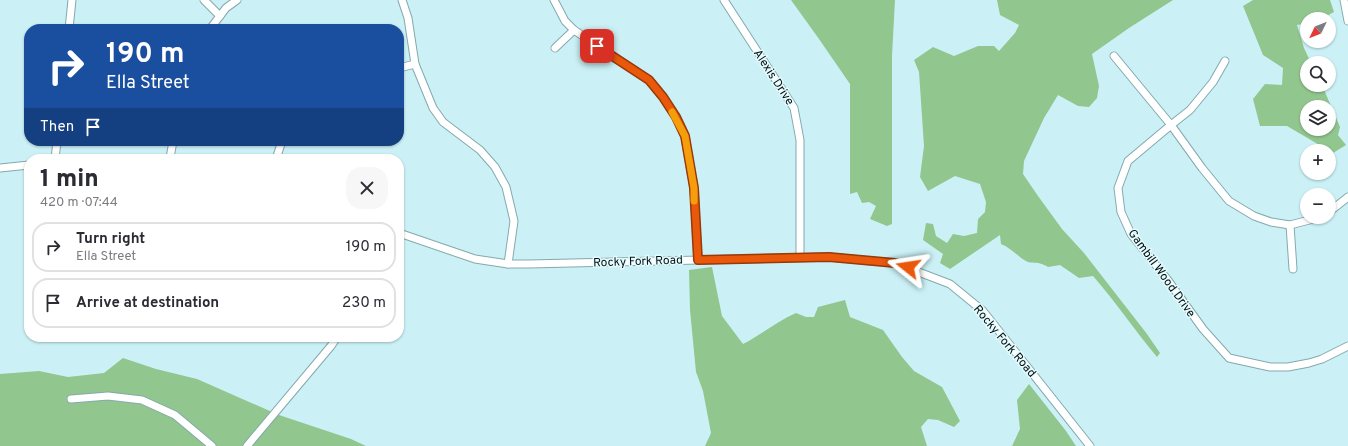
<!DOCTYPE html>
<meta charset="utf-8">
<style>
body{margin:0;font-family:Overpass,sans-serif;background:#f7f7f7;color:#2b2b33;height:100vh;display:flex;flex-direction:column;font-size:15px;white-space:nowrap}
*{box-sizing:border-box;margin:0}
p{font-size:13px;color:#7c7c81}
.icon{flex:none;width:22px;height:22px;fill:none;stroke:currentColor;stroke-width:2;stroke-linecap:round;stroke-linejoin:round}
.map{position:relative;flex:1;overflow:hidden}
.side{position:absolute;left:24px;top:154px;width:380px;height:188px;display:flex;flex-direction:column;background:#fff;border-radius:16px;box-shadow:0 1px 3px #0004}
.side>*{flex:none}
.banner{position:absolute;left:24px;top:24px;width:380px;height:122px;border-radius:16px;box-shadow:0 1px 3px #0004;background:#1a4fa0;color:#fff;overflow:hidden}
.needle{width:26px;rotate:227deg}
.fabs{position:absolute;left:1300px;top:12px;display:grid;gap:8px}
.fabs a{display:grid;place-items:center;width:36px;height:36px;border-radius:50%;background:#fff;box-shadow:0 1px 3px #0004;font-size:20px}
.pin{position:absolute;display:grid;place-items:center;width:34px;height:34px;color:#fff;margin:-17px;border-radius:8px;box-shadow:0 2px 6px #0006}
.me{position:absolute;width:44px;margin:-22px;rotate:285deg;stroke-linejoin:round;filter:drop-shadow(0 0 3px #0008)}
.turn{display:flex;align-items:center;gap:14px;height:84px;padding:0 16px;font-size:18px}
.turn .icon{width:52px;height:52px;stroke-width:2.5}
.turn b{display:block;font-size:28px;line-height:34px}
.then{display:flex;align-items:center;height:38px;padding:0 16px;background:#0003;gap:8px;font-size:15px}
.round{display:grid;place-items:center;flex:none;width:42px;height:42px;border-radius:16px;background:#f7f7f7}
.head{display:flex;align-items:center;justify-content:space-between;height:68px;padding:0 16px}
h1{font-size:24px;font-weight:800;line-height:30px}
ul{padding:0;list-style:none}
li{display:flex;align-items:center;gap:12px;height:50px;margin:0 8px 6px;padding:0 8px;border:2px solid #e1e1e2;border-radius:16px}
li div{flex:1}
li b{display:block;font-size:15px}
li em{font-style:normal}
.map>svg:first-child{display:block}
.forest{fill:#91c68e;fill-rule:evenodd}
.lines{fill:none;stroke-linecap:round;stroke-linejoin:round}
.minor-casing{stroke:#84a9ad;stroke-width:9}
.minor{stroke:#fff;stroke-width:7}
.route-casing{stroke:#983908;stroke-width:10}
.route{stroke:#ea580c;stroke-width:7}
.slow{stroke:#f59e0b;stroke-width:7}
.labels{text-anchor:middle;stroke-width:3;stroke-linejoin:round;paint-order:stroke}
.street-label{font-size:12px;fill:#020e0f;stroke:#e5fbfe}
</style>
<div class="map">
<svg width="1348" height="446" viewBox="0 0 1348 446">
<rect width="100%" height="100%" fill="#cbf1f6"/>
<!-- forest -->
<g class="forest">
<polygon points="791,0 895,0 892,56 892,224 887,226 870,219 876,206 869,202 862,203 857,192 850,194 850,84 819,39"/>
<path d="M 997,0 L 1173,0 L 1129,28 L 1092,54 L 1099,86 L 1097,98 L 1089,107 L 1078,106 L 1058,95 L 1044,118 L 1024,161 L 1023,174 L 1038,196 L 1062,229 L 1084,253 L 1147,334 L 1160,353 L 1157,357 C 1135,331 1116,302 1093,276 L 1079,278 L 1060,265 L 1048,267 C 1037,260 1033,265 1026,261 C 1017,256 1011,248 1001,244 L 1000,235 L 950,269 L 940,263 L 943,254 L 923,240 L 926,223 L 933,224 L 936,236 L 947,243 L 953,234 L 964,236 L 977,233 L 978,219 L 985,212 L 986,202 L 980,184 L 955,176 L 928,191 L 920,177 L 924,146 L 919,72 L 914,60 L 933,47 L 954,56 L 978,46 L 994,46 L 999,51 L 1015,33 L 1019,25 L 1000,15 Z"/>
<path d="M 1253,0 L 1330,0 L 1334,12 L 1321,19 L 1307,19 L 1307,23 L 1297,25 L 1304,48 L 1311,63 L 1307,63 L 1307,85 L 1322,85 L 1340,127 L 1338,135 L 1346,145 L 1333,153 L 1287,126 L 1260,126 L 1253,99 L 1265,84 L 1282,85 L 1283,68 L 1263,55 L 1243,6 ZM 1307,107 L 1329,107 L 1329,129 L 1307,129 Z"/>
<path d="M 712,267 L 722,316 L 743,344 C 761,335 777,321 796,313 L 806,317 L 814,317 L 818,307 L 845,300 L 850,317 L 883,330 L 902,357 L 914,371 L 942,387 L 960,421 L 954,427 L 938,420 L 928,419 L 921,427 L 927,446 L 705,446 L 711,433 L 703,391 L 696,372 L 690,310 L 689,270 Z"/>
<polygon points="123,358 156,369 197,379 279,415 351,439 366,446 0,446 0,374 39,371 68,377 104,373"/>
<polygon points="1029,384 1066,431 1076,446 1012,446 1020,429 1017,400"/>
</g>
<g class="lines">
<defs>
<g id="minor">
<polyline points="204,0 220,16"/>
<polyline points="402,0 408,18 415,64 433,108 443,122 480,150 495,167 506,187 514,221 508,264"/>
<polyline points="554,0 565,21 574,30 649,80 663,97 676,117 685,136 694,188 698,260"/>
<polyline points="724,0 794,108 800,140 800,257"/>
<polyline points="1344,0 1348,21"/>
<polyline points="69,29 72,0"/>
<polyline points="210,29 226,8 237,0"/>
<polyline points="555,48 574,30"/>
<polyline points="1114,56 1171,125 1190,110 1213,82 1225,61"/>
<polyline points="399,68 415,64"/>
<polyline points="170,158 173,141"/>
<polyline points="55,159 57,141"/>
<polyline points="159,159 174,159"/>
<polyline points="276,159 282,141"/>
<polyline points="0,168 29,165"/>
<polyline points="1329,212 1348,197"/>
<polyline points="1321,217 1290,225 1271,222 1254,216 1229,201 1202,168 1171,125 1128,161 1118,188 1121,212 1131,234 1167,279 1203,329 1229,358 1270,367 1288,367 1309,363 1322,359 1348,346"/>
<polyline points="1290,225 1293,269"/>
<polyline points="399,233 475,259 508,264 529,264 829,257 895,263 950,284 983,311 1090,446"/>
<polyline points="71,399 108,396 142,400 175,415 212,446"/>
<polyline points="247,446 331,346 337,337"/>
</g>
</defs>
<!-- minor casing -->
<use href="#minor" class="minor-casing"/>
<!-- minor -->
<use href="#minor" class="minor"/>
</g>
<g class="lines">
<defs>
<polyline id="route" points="597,46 649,80 663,97 676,117 685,136 694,188 698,260 829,257 895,263 908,267"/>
</defs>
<!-- route casing -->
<use href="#route" class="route-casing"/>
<!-- route -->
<use href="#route" class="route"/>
<!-- slow -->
<polyline class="slow" points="672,112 685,136 694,188 694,201"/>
</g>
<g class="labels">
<!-- street labels -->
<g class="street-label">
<text transform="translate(774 77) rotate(57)" y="4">Alexis Drive</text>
<text transform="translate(638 261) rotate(-2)" y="4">Rocky Fork Road</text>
<text transform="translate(1162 273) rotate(54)" y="4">Gambill Wood Drive</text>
<text transform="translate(1005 341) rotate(50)" y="4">Rocky Fork Road</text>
</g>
</g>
</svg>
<div class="fabs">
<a><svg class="needle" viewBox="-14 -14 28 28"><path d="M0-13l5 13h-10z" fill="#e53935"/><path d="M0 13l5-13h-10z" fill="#7c7c81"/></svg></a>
<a><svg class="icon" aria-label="search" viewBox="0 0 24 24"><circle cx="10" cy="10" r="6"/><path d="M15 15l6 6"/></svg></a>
<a><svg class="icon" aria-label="layers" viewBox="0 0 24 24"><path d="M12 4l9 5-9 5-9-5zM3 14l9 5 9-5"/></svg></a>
<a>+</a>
<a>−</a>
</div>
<div class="pin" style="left:597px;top:46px;background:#d93025"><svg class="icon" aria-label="arrive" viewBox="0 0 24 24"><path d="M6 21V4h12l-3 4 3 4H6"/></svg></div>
<svg class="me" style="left:908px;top:267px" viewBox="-20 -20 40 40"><path d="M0-17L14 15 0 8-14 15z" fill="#ea580c" stroke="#fff" stroke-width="4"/></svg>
<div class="banner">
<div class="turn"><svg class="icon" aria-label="right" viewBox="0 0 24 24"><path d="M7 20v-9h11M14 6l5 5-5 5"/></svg><div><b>190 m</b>Ella Street</div></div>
<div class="then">Then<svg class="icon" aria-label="arrive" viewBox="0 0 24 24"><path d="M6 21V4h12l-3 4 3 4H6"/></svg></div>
</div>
<section class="side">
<div class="head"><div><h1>1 min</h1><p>420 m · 07:44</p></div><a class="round"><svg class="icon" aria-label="close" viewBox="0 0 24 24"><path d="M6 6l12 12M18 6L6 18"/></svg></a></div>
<ul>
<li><svg class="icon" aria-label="right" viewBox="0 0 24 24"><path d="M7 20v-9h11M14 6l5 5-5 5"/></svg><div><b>Turn right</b><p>Ella Street</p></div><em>190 m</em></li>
<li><svg class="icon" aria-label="arrive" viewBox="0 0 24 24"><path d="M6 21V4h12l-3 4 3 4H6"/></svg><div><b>Arrive at destination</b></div><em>230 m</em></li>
</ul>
</section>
</div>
